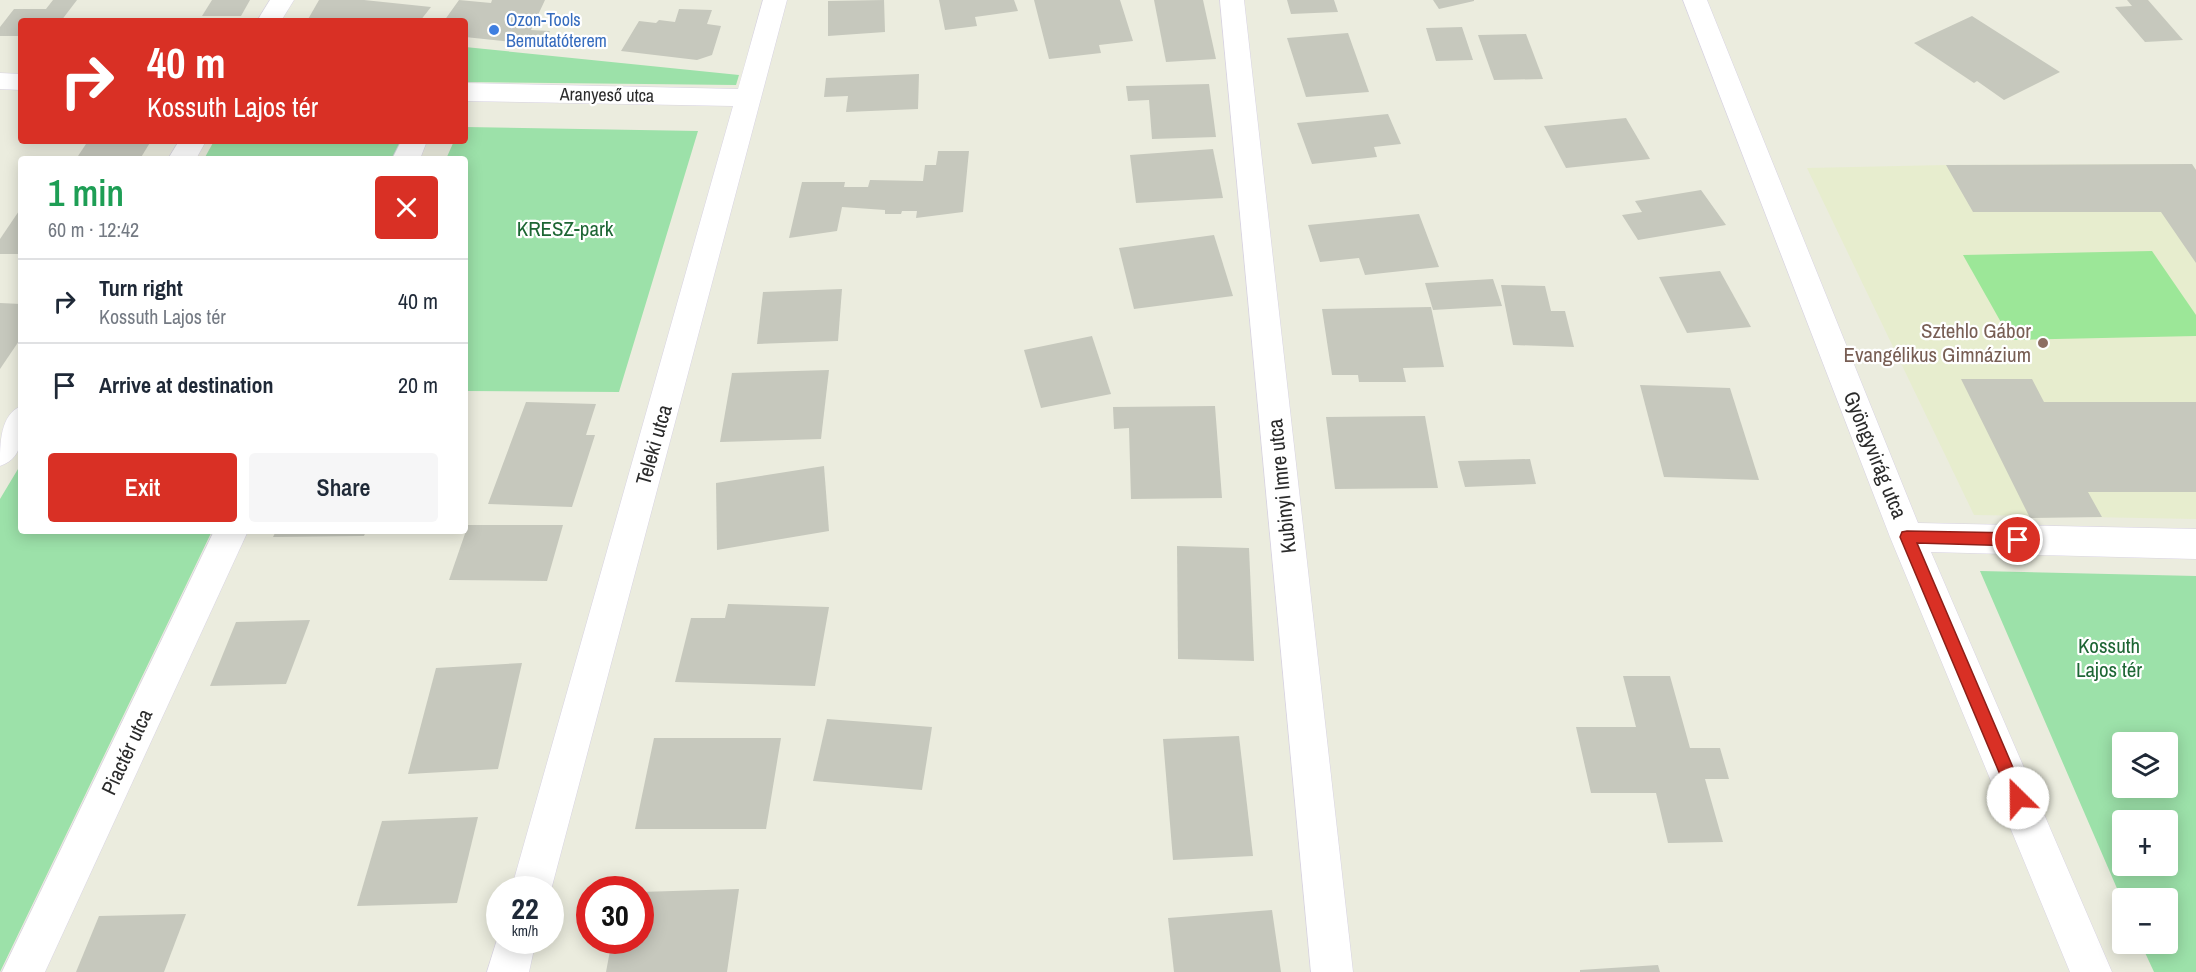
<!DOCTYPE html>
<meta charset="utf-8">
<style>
body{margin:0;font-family:"Archivo Narrow",sans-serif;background:#f6f6f7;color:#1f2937;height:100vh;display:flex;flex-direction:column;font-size:22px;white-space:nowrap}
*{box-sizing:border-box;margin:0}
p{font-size:20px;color:#747a83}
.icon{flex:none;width:33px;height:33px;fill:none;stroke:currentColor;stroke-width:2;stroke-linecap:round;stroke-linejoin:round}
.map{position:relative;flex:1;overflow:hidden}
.details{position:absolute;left:18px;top:156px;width:450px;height:378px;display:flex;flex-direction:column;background:#fff;border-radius:6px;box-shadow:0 3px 15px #0003}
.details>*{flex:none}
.banner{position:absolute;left:18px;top:18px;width:450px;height:126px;border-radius:6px;box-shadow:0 3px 15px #0003;background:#d93025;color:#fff;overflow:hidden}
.tools{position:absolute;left:2112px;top:732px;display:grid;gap:12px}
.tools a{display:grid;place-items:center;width:66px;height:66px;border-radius:6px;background:#fff;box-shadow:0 3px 15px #0003;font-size:30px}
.speed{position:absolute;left:486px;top:876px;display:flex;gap:12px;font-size:30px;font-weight:700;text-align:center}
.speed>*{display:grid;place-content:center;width:78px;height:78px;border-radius:50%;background:#fff;box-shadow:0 3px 15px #0003;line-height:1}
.speed small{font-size:15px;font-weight:400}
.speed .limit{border:9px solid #d22;background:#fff;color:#111}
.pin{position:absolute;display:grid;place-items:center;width:51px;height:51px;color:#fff;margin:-26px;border:3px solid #fff;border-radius:50%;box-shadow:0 2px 6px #0007}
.me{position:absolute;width:66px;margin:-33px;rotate:337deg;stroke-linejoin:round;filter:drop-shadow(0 0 4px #0008)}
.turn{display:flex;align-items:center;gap:21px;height:126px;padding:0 30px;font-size:27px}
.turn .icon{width:78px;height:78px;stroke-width:2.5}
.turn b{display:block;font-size:42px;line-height:51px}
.round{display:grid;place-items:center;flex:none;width:63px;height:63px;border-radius:6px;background:#f6f6f7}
.headline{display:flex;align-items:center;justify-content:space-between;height:102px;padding:0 30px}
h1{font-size:36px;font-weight:600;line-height:45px;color:#1e9e55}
.primary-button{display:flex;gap:12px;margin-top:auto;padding:12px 30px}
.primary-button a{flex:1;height:69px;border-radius:6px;background:#d93025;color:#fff;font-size:24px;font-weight:600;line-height:69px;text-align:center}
.primary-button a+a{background:#f6f6f7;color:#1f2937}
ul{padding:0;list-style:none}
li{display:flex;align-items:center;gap:18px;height:84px;padding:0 30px;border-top:2px solid #e0e1e3}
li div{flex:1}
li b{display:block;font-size:22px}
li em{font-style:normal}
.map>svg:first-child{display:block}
.education{fill:#e7edce}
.green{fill:#9ce1a9;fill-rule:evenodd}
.pitch{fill:#9ce798}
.building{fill:#c6c8bd}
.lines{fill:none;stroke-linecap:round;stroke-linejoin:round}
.minor-casing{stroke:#d8d3e3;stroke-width:1}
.minor{fill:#fff;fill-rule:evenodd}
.route{fill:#d93025;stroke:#8d1f18;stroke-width:1.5}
.shop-dot{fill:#3f7fe0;stroke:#fff;stroke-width:2}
.education-dot{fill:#8d6e63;stroke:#fff;stroke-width:2}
.labels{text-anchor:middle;stroke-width:4.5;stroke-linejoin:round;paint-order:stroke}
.far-shop-label{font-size:18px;fill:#366cbe;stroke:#fff;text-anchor:start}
.far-street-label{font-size:18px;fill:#2b2b2b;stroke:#fff}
.park-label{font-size:21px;fill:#1d6634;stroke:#fff}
.education-label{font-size:21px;fill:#785e54;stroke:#fff;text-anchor:end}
.street-label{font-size:21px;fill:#2b2b2b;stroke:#fff}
</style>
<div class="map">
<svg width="2196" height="972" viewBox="0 0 2196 972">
<rect width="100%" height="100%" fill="#ebecde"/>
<!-- education -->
<polygon class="education" points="2192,164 2196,170 2196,519 1974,515 1807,168 1946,165"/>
<!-- green -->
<g class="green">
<polygon points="465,47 739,75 736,85 465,82"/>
<polygon points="465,127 698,131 619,392 465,391 465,159 446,159 454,141 465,141"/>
<polygon points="214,141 402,141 393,159 204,159"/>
<polygon points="21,464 21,531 212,531 0,972 0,499"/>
<path d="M 1980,571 L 2196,576 L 2196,972 L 2154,972 L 2141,944 L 2168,944 L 2168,898 L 2122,900 ZM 2168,742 L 2168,788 L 2122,788 L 2122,742 ZM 2168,820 L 2168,866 L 2122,866 L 2122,820 Z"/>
</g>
<!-- pitch -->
<polygon class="pitch" points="2152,251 2196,315 2196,336 2011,340 1963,255"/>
<!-- building -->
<g class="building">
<polygon points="53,0 77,0 61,21 21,21 21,36 0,36 0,27 14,9 46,9"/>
<polygon points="212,0 250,0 241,16 202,16"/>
<polygon points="319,0 364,0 431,7 420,21 307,21"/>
<polygon points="459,0 491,3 492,0 545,0 531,30 550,31 542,45 465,37 465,21 444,21"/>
<polygon points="884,0 885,32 828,36 828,1"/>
<polygon points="939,0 1014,0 1018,11 975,17 977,26 945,30"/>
<polygon points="1034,0 1120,0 1133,41 1099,45 1101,53 1049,59"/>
<polygon points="1154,0 1203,0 1216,59 1166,62"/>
<polygon points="1287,0 1334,0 1338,12 1291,14"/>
<polygon points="1433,0 1474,0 1474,1 1439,9"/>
<polygon points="2127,0 2148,0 2183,40 2145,42 2115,7 2132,6"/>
<polygon points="679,9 712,10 707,24 721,26 712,55 697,60 621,51 639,21 656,23 659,20 675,22"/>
<polygon points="1972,16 2060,72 2004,100 1977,81 1974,83 1914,43"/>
<polygon points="1462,27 1473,60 1436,61 1426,28"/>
<polygon points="1348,33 1369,92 1306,97 1287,38"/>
<polygon points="1526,34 1543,79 1494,80 1478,35"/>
<polygon points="919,74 918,109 846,112 848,96 824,97 826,78"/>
<polygon points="1209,84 1216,137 1152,139 1149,100 1128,101 1126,86"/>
<polygon points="1388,114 1401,144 1374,147 1377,157 1312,164 1297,123"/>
<polygon points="1626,118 1650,159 1566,168 1544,126"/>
<polygon points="88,141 151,141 140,159 76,159"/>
<polygon points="1213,149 1223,198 1136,203 1130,155"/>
<polygon points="938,151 969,151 963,212 916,218 917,211 902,211 901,214 885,214 885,210 842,207 837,231 789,238 802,182 845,182 844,187 868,187 870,180 923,181 925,165 936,165"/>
<polygon points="2192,164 2196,170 2196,263 2161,212 1973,212 1946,165"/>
<polygon points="1701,190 1726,225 1638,240 1622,215 1642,212 1635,201"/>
<polygon points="21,208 21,254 0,254 0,239"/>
<polygon points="1419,214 1439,267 1365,275 1359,258 1320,262 1308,225"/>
<polygon points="1214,235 1233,296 1134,309 1119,248"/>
<polygon points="1720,271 1751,327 1687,333 1659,277"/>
<polygon points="1493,279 1502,306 1433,310 1425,283"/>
<polygon points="1501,285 1545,286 1551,311 1565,311 1574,347 1513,345"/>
<polygon points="842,289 838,341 757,344 763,292"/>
<polygon points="0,303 21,304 21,338 0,369"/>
<polygon points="1431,307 1444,367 1403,368 1406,382 1359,382 1358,375 1332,375 1322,309"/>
<polygon points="1092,336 1111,394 1041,408 1024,350"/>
<polygon points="829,370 821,439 720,442 732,373"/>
<polygon points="1961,379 2032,379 2044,402 2196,402 2196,492 2088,492 2102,517 2030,518"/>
<polygon points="1640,385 1730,388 1759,480 1664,477"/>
<polygon points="526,402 596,404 586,435 595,435 572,507 488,504"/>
<polygon points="1215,406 1222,498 1131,499 1129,428 1114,429 1113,407"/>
<polygon points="1425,416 1438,488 1335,489 1326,417"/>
<polygon points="1530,459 1536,484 1465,487 1458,461"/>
<polygon points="824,466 829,531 717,550 716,483"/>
<polygon points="468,525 563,525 547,581 449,580"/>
<polygon points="276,531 366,531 364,536 273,537"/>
<polygon points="1177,546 1249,548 1254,661 1178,659"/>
<polygon points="728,604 829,607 815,686 675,682 691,618 725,618"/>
<polygon points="310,620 286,684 210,686 236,622"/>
<polygon points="522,663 498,769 408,774 436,668"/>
<polygon points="1623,676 1670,676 1690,748 1720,748 1729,779 1705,779 1723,842 1668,843 1656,793 1591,793 1576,727 1636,727"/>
<polygon points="827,719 932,727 922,790 813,781"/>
<polygon points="1239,736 1253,856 1173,860 1163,739"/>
<polygon points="654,738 781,738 766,829 635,829"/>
<polygon points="478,817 457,903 357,906 382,821"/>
<polygon points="739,889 727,972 606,972 612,940 640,940 640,892"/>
<polygon points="1272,910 1281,972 1174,972 1168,918"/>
<polygon points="186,914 164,972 76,972 99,916"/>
<polygon points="1658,965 1660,972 1580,972 1580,970"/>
</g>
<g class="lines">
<defs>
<g id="minor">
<polygon points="270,0 294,0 281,21 257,21"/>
<polygon points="763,0 787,0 551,890 511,890 733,106 465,101 465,83 738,89"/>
<polygon points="1220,0 1244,0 1353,972 1311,972"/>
<polygon points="1683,0 1707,0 1918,523 2196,529 2196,559 1931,552 2112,972 2070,972 1890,537"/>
<polygon points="0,73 21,74 21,90 0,89"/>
<polygon points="179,141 206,141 196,159 168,159"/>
<polygon points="401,141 427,141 420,159 392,159"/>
<path d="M 21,406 C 21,430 27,457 0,466 C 0,443 0,415 21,406 Z"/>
<polygon points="214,531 248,531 45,972 2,972"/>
<polygon points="500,930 500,940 536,940 529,972 487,972"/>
</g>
</defs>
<!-- minor casing -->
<use href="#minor" class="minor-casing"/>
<!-- minor -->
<use href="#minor" class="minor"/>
</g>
<!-- route -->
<polygon class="route" points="1907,531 2018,533 2023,535 2025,540 2023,544 2018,546 1917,543 2026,798 2023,803 2018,806 2012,803 1900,537 1902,532"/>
<!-- markers -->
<circle class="shop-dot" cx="494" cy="30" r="6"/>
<circle class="education-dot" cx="2043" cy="343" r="6"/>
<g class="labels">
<!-- far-shop labels -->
<g class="far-shop-label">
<text x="506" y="26">Ozon-Tools<tspan x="506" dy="21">Bemutatóterem</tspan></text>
</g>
<!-- far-street labels -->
<g class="far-street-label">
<text transform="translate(607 95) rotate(1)" y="6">Aranyeső utca</text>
</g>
<!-- park labels -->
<g class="park-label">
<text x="565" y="236">KRESZ-park</text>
<text x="2109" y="653">Kossuth<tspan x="2109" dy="24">Lajos tér</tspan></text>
</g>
<!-- education labels -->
<g class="education-label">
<text x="2031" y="338">Sztehlo Gábor<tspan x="2031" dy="24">Evangélikus Gimnázium</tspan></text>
</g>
<!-- street labels -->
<g class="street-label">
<text transform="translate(654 445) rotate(-74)" y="7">Teleki utca</text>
<text transform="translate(1875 455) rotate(68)" y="7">Gyöngyvirág utca</text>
<text transform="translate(1282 486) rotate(-96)" y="7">Kubinyi Imre utca</text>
<text transform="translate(127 752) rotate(-65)" y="7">Piactér utca</text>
</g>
</g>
</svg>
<div class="tools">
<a><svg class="icon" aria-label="layers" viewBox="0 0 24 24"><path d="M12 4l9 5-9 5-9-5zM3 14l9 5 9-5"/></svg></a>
<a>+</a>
<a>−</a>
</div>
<div class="speed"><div>22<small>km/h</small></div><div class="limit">30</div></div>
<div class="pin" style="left:2018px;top:540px;background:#d93025"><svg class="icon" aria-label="arrive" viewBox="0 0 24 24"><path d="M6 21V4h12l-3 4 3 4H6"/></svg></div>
<svg class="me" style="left:2018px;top:798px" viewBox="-20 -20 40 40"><circle r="19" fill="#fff"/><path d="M0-13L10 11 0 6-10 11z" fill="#d93025"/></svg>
<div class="banner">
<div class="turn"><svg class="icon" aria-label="right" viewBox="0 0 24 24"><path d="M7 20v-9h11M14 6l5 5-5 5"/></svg><div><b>40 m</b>Kossuth Lajos tér</div></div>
</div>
<section class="details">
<div class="headline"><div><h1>1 min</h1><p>60 m · 12:42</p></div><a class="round" style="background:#d93025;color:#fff"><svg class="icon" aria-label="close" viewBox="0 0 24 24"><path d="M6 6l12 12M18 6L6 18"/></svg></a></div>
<ul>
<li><svg class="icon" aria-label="right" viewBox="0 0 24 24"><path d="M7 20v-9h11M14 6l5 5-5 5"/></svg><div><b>Turn right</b><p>Kossuth Lajos tér</p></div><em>40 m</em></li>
<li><svg class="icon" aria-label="arrive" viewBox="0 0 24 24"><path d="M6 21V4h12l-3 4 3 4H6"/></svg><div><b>Arrive at destination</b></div><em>20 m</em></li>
</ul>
<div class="primary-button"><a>Exit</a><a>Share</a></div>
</section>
</div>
